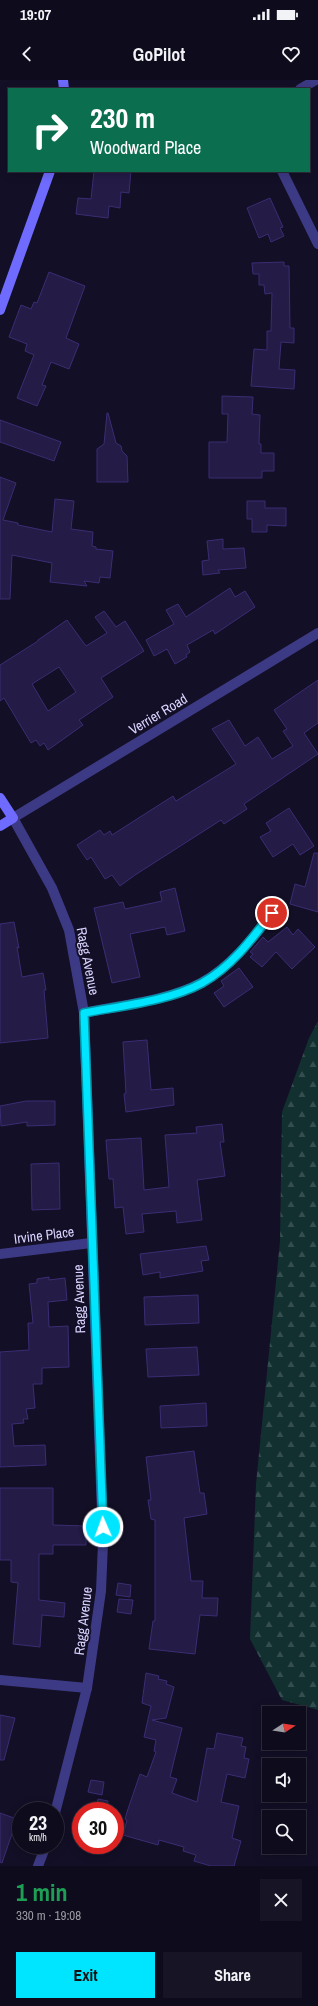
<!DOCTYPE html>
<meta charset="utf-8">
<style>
body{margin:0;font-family:"Archivo Narrow",sans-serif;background:#171425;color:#f1f3f6;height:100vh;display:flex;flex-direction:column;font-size:15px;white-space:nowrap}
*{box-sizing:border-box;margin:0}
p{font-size:13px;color:#9b9ba3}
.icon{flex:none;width:22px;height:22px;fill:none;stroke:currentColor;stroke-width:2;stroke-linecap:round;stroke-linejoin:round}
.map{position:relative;height:1786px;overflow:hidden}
.panel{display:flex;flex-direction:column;background:#0e0b1c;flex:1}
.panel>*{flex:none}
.banner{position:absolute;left:8px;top:8px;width:302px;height:84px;border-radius:0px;box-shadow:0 2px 10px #0003,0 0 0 1px #2e2b3b;background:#0b6e4f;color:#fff;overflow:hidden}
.needle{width:26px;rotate:78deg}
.tools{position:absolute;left:262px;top:1626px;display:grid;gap:8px}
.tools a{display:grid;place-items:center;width:44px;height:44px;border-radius:0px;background:#0e0b1c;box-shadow:0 2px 10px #0003,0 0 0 1px #2e2b3b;font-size:20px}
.speed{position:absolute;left:12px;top:1722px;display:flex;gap:8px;font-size:20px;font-weight:700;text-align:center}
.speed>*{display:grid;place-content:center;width:52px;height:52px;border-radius:50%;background:#0e0b1c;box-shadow:0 2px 10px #0003,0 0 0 1px #2e2b3b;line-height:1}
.speed small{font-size:10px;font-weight:400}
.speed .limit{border:6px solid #d22;background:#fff;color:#111}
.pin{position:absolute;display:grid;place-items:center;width:34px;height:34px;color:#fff;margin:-17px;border:2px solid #fff;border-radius:50%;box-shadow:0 1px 4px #0007}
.me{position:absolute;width:44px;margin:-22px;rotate:358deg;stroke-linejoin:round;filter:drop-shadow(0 0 3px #0008)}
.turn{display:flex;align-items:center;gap:14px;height:84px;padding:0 16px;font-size:18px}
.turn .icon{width:52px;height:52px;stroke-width:2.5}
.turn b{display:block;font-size:28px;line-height:34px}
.round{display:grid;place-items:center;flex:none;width:42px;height:42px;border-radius:0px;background:#171425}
.headline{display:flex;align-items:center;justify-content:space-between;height:68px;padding:0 16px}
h1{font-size:24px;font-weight:800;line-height:30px;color:#1e9e55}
.button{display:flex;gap:8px;margin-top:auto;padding:8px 16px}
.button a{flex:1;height:46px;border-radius:0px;background:#00e5ff;color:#111;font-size:16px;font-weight:800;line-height:46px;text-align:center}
.button a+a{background:#171425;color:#f1f3f6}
.status{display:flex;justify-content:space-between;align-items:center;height:28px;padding:0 20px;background:#0e0b1c;direction:ltr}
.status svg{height:11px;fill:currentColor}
header{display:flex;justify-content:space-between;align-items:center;height:52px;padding:0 16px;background:#0e0b1c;font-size:18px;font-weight:800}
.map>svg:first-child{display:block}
.forest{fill:url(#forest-firs)}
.building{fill:#241b47;stroke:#3b2d73;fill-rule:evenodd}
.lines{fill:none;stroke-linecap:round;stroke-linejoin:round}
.street{stroke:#3d3a85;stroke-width:10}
.secondary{stroke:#6f6bff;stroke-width:10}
.route-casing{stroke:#0095a6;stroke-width:10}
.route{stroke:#00e5ff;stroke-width:7}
.labels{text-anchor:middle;stroke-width:4;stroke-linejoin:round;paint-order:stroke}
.street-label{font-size:14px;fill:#d9d4ff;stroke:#130f26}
</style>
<div class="status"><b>19:07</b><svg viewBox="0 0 49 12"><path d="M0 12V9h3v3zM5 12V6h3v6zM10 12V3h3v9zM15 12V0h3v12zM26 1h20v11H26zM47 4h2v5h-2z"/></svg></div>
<header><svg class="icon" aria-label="back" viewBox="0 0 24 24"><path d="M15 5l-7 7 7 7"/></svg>GoPilot<svg class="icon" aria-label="heart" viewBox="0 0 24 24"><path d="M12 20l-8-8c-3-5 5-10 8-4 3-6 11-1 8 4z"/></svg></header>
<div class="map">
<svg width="318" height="1786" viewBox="0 0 318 1786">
<defs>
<pattern id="forest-firs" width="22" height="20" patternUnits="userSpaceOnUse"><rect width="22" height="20" fill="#12302f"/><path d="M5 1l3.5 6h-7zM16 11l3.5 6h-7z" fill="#344d4e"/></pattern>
</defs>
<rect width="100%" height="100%" fill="#130f26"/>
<!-- forest -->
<polygon class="forest" points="318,941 318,1630 282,1620 250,1559 256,1404 280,1161 282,1032 309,958"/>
<!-- building -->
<g class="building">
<polygon points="94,91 131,91 129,113 121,112 120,128 109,126 108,138 76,134 78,118 91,119"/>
<polygon points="270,118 283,147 280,148 284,156 271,162 268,154 259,158 247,128"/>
<polygon points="284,182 284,186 289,186 290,248 294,248 294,263 281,262 279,289 295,290 294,309 251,306 254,269 267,270 267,251 271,251 272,213 265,214 264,205 259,205 259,194 253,194 252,183"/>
<polygon points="49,192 85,206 66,258 79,264 69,289 51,282 42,305 46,306 37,326 17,318 34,275 25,271 27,264 9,257 21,225 31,229 34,222 37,223"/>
<polygon points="222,316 253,317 252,334 260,335 259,364 261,364 261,373 274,373 274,391 262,391 262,398 209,398 209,362 227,362 228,334 222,334"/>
<polygon points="107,333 108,333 116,363 121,366 122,371 127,376 128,402 97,402 97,369 104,364"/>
<polygon points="0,340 61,362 54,381 0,362"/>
<polygon points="0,397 16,403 3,440 18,443 18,445 52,452 55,419 74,421 71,449 93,452 92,466 96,467 96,469 113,471 110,498 100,497 99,503 84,501 87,506 50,502 52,483 12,475 10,519 0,519"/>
<polygon points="247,421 265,421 265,428 286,428 286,446 267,445 267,452 252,452 252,439 247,439"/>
<polygon points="223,459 223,469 244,468 246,488 218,490 220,493 203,495 202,481 209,480 207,461"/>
<polygon points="230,508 235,517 245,511 255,527 215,554 213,550 187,565 190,572 186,575 187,577 175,584 167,569 154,576 146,560 174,544 166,530 178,524 186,537"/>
<path d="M 104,531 L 116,547 L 125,541 L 144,571 L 101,598 L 113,617 L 79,640 L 83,645 L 48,670 L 44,663 L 40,666 L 36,660 L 31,663 L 4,618 L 0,621 L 0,585 L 38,561 L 38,560 L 67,540 L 86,566 L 107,553 L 95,537 ZM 59,587 L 76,612 L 48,631 L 32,604 Z"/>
<polygon points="318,600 318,643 304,653 318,674 244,724 247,729 224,744 221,740 135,795 120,806 112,795 105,799 91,777 87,780 77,765 100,750 104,755 110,751 112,755 173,716 176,721 236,684 212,649 229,640 245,666 258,657 272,679 293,666 283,651 287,649 274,630"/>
<polygon points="289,728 314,766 300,775 293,764 273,777 260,757 271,751 266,743"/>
<polygon points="314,773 318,773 318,832 290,824 295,804 305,807"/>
<polygon points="175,808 185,851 167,855 165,847 130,854 140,897 112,903 94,828 123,822 125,829 162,821 160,812"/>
<polygon points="14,842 19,868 17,867 22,897 43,893 46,910 44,910 48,958 0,963 0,844"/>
<polygon points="287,847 293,855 298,849 315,867 292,889 276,872 262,887 250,877 253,874 250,872 263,857 268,862"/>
<polygon points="239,888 253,907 224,927 214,913 224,906 221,901"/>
<polygon points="147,960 151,1010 173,1008 174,1025 126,1032 124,1014 126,1013 123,962"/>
<polygon points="26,1021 55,1021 55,1045 27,1046 27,1042 1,1046 0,1026"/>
<polygon points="222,1044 224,1062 220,1062 225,1096 197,1100 202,1140 177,1143 176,1131 142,1134 144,1152 126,1154 123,1127 115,1128 113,1099 109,1099 106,1060 141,1058 144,1110 169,1107 165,1055 197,1053 196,1047"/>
<polygon points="59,1083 60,1129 32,1130 31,1084"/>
<polygon points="206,1166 209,1180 201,1181 203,1191 160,1198 160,1192 143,1195 140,1174"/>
<polygon points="49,1197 49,1200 65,1198 67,1220 48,1222 49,1247 68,1246 69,1287 42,1288 42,1304 33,1304 35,1328 26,1329 28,1339 23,1339 24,1343 12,1344 14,1366 45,1365 46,1385 0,1387 0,1272 29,1270 28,1243 33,1243 29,1204 37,1203 37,1199"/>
<polygon points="198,1215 199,1243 145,1245 144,1217"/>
<polygon points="197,1267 199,1295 148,1297 146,1269"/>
<polygon points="206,1323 207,1346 161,1348 160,1326"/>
<polygon points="194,1371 200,1413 204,1413 207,1434 184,1438 191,1501 203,1501 202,1518 218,1518 217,1536 200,1535 195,1574 149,1569 153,1541 155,1541 155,1440 151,1439 148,1420 151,1420 146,1377"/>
<polygon points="0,1408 53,1408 53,1445 86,1446 86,1465 53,1465 53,1474 39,1474 39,1520 65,1523 64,1537 42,1535 40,1567 13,1564 18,1503 11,1502 11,1480 0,1480"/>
<polygon points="118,1503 131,1505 130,1517 116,1515"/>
<polygon points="119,1519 133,1520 131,1534 117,1532"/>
<polygon points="146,1593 159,1596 158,1599 167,1601 166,1604 174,1607 166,1638 152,1640 182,1648 170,1697 177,1699 172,1713 197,1722 207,1668 214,1669 217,1653 243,1658 241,1666 246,1667 244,1678 249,1679 245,1698 227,1694 221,1722 239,1726 232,1758 241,1761 234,1786 211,1786 194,1781 196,1775 183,1771 184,1767 159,1760 158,1765 123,1755 127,1740 125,1739 127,1732 140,1694 147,1697 156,1672 154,1671 156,1660 144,1657 151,1626 142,1623"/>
<polygon points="0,1635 15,1638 4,1680 0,1680"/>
<polygon points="91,1700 104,1702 102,1715 88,1712"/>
<polygon points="98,1719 108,1721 106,1731 95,1731"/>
<polygon points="0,1733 17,1739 2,1783 0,1782"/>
</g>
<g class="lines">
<!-- street -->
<g class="street">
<polyline points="300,9 316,0"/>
<polyline points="282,91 318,164"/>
<path d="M 84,933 C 121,925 168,921 201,903 C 231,887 252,859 272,833"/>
<polyline points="0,1174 91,1163"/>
<polyline points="0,1600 87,1608"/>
<polyline points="55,1733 87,1608 101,1511 103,1463 84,933 69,850 52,808 13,738 318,553"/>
<polyline points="38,1786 46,1765"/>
</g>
<!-- secondary -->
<g class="secondary">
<polyline points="63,0 64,9"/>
<polyline points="0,230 50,91"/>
<polyline points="0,718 13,738 0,746"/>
</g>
</g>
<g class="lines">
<defs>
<path id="route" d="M 103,1447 L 84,933 C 120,926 169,921 202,903 C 231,887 252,859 272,833"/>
</defs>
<!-- route casing -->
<use href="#route" class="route-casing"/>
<!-- route -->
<use href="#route" class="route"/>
</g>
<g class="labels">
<!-- street labels -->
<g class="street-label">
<text transform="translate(158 634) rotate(-31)" y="5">Verrier Road</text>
<text transform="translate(88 881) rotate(79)" y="5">Ragg Avenue</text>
<text transform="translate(44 1155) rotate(-7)" y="5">Irvine Place</text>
<text transform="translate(79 1219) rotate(-92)" y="5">Ragg Avenue</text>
<text transform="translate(83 1541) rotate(-83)" y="5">Ragg Avenue</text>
</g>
</g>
</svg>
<div class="tools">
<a><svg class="needle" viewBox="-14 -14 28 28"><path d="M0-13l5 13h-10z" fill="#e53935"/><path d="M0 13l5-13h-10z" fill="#9b9ba3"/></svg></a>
<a><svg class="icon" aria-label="sound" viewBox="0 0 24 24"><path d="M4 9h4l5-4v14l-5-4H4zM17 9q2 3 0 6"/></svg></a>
<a><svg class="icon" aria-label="search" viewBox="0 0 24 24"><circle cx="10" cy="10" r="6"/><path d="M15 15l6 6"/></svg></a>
</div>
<div class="speed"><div>23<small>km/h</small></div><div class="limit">30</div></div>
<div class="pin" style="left:272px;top:833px;background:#d93025"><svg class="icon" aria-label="arrive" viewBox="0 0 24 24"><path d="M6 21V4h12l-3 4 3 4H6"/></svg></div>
<svg class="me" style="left:103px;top:1447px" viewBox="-20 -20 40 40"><circle r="17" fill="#00e5ff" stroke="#fff" stroke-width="3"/><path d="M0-11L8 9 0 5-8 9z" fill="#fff"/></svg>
<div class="banner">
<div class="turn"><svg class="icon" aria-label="right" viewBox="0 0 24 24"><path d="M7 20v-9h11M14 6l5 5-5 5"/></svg><div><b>230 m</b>Woodward Place</div></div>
</div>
</div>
<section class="panel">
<div class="headline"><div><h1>1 min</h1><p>330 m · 19:08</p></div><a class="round"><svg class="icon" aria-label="close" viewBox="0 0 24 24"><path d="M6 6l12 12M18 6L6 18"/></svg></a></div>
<div class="button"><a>Exit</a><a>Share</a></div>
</section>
